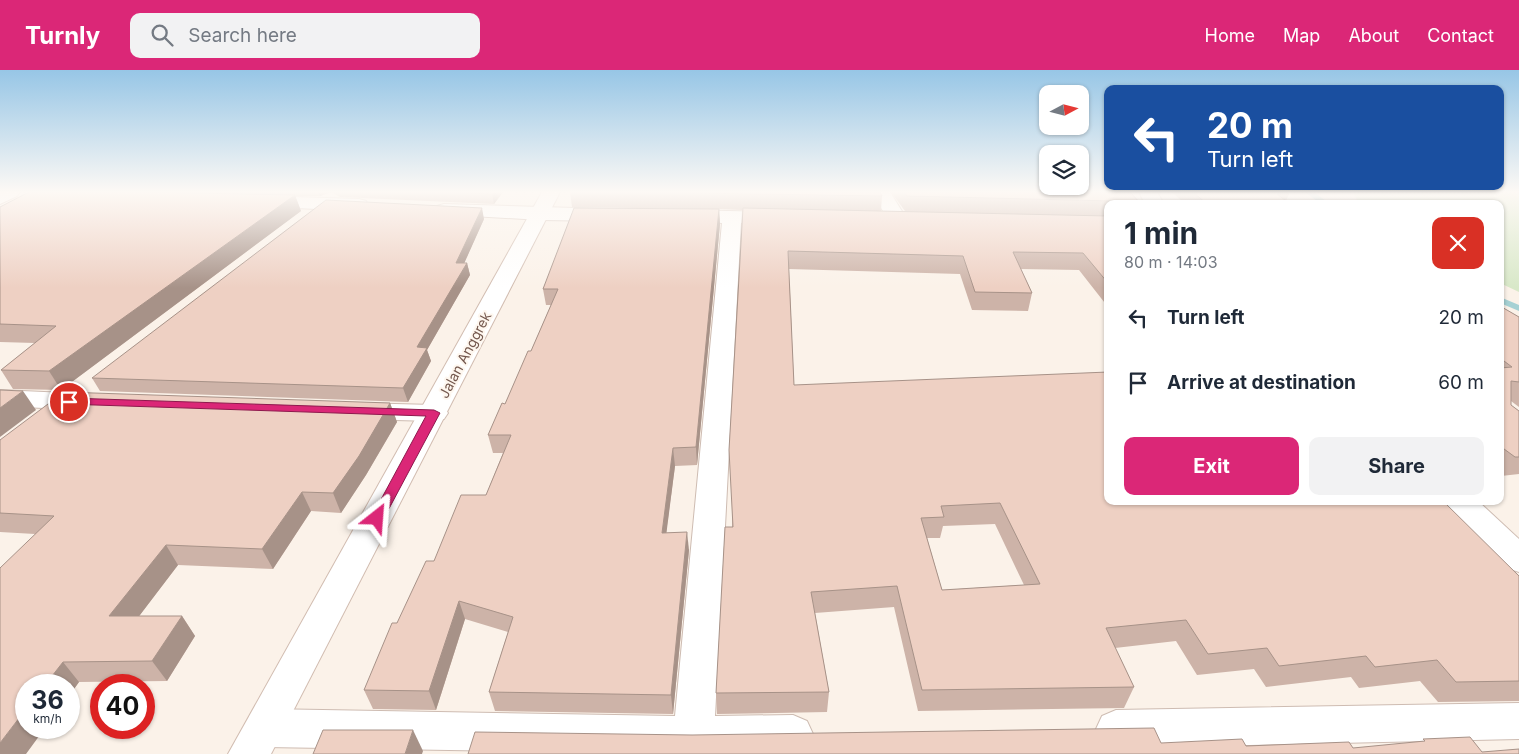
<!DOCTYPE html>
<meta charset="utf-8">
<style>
body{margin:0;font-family:Inter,sans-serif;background:#f2f2f3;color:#1f2937;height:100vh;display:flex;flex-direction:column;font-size:19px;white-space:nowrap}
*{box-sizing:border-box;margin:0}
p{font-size:16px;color:#747a83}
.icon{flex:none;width:28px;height:28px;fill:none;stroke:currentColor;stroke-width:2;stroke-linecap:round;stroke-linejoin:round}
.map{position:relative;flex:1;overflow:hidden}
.panel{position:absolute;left:1104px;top:130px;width:400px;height:305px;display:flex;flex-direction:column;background:#fff;border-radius:10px;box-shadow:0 1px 4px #0004}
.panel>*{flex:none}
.top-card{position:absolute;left:1104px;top:15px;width:400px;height:105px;border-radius:10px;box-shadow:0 1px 4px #0004;background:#1a4fa0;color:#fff;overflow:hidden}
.needle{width:32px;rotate:83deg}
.buttons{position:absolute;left:1039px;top:15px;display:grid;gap:10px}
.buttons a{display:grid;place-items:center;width:50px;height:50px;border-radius:10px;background:#fff;box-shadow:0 1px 4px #0004;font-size:25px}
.speed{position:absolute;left:15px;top:604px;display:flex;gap:10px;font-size:25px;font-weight:700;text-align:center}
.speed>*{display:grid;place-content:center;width:65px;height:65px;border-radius:50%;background:#fff;box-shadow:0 1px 4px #0004;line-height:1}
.speed small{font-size:12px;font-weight:400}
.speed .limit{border:8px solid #d22;background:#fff;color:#111}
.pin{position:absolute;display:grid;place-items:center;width:42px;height:42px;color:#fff;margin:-21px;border:2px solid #fff;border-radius:50%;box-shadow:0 1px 5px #0007}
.me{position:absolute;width:55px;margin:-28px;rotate:28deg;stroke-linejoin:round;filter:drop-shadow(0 0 4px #0008)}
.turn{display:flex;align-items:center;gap:18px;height:105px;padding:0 20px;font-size:22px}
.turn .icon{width:65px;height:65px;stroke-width:2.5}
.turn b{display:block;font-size:35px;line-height:42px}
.round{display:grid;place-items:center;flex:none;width:52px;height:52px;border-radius:10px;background:#f2f2f3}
.summary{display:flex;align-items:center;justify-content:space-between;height:85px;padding:0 20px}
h1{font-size:30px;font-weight:700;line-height:38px}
.action{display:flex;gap:10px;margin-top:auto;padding:10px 20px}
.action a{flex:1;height:58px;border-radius:10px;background:#db2777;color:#fff;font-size:20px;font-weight:700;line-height:58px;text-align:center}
.action a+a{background:#f2f2f3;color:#1f2937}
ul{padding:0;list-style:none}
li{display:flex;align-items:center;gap:15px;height:65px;padding:0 20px}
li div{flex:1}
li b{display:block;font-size:19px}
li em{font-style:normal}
header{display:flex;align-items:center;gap:30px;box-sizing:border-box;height:70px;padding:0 25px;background:#db2777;color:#fff}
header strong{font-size:24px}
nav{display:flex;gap:28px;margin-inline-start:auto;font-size:18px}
.search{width:350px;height:45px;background:#f2f2f3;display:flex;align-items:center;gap:12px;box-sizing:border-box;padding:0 18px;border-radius:10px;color:#747a83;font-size:19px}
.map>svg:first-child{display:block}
.green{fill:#d8e8c8}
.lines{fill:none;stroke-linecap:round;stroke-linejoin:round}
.stream{fill:#a6d1d4;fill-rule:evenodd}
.street-casing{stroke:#cebcb2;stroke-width:2}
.secondary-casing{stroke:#d1bcb0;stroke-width:2}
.street{fill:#fff;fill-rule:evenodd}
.secondary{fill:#fff;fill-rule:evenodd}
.wall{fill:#cdb3a8;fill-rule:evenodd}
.shaded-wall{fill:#a79288}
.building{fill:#eed0c3;stroke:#a79288;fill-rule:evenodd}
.route{fill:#db2777;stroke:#8e194d}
.labels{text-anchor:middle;stroke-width:4;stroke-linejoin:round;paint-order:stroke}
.street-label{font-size:14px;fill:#74584e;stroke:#fef7ef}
</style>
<header>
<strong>Turnly</strong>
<div class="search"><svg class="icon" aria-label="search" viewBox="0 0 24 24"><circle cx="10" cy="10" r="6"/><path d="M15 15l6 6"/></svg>Search here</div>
<nav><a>Home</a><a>Map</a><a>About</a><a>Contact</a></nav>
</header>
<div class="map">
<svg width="1519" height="684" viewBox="0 0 1519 684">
<rect width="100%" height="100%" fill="#fbf2e9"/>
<!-- green -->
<polygon class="green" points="1353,122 1519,122 1519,222 1500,213 1500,134 1359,134"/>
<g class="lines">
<!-- stream -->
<g class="stream">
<polygon points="1305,122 1314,122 1330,134 1321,134"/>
<polygon points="1500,227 1519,235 1519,241 1500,233"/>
</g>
<defs>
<g id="street">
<polygon points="872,122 890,122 908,151 905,155 898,157 891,155"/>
<polygon points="1139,122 1157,122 1164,134 1145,134"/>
<polygon points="259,126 359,129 366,131 368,135 366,139 359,141 252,136 250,132 252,128"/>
<polygon points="444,134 609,139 616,141 619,145 616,149 609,151 541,150 437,144 434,140 437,136"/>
<polygon points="682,140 779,142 786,144 789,148 786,152 779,154 741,153 715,646 793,645 807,651 813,664 807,677 793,683 694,684 265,677 251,671 245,658 251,645 265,639 675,646 722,153 675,150 672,146 675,142"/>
<polygon points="0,320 88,324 98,326 102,332 98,338 88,340 0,336"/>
<polygon points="356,333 434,335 444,337 448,343 444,349 434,351 356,349 346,347 342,341 346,335"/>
<polygon points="1443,431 1478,431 1519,469 1519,502 1507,498 1447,439"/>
<polygon points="1519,633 1519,669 1116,678 1102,672 1096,659 1102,646 1116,640"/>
</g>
<g id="secondary">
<polygon points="0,122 20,122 17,126 0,134"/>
<polygon points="542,122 560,122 271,684 228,684"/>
</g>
</defs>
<!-- street casing -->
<use href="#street" class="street-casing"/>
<!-- secondary casing -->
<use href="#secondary" class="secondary-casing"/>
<!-- street -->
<use href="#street" class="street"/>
<!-- secondary -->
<use href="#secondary" class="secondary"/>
</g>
<!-- wall -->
<g class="wall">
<polygon points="29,122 503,122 494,134 340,127 331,122 320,126 295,126 301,141 61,320 13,319 1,300 35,273 0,272 0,137"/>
<path d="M 570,122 L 880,122 L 882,126 L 881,141 L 905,141 L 891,122 L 1130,122 L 1141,134 L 1108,134 L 1108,237 L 1079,200 L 1021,199 L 1032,223 L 1028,241 L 972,240 L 960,204 L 789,199 L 794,315 L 1519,506 L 1519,631 L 1438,632 L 1420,611 L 1359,618 L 1351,607 L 1266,617 L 1254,599 L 1197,605 L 1176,571 L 1115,578 L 1134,617 L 1124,638 L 918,641 L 894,537 L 815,543 L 829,622 L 827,642 L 717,644 L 716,623 L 732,457 L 742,140 L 719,139 L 720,154 L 697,395 L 675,396 L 666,463 L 689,480 L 673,644 L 495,641 L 489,622 L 508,562 L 465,549 L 436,640 L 373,639 L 364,620 L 397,553 L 434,491 L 486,425 L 503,383 L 493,383 L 488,365 L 505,334 L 531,281 L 551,235 L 546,235 L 543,219 L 696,139 L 572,137 ZM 995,454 L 1024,515 L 942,520 L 927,468 L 940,468 L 943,456 Z"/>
<polygon points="1172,122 1286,122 1289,124 1286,131 1290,134 1185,134"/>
<polygon points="484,149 464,193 467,193 470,205 427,280 431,291 408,332 100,321 92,308"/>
<polygon points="1500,236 1519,247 1519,337 1511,331 1511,335 1519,341 1519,404 1501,406 1500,405"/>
<polygon points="390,333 397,352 366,405 341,443 311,441 273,499 178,495 139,546 182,546 195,566 167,611 79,612 69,626 69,615 26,615 35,464 0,462 0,370"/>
</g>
<!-- shaded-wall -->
<g class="shaded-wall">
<polygon points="318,122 331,122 320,126"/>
<polygon points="494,122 503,122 494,134 492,124"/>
<polygon points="295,125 301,141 61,320 49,301"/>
<polygon points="482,138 484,149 459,205 456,193"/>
<polygon points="719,139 720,154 697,395 696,377"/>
<polygon points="467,193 470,205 427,280 431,291 408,332 403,318 417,277"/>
<polygon points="23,321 36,340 0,367 0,338"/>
<polygon points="390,333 397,352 366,405 341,443 333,423"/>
<polygon points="673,378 675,396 664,482 662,463"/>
<polygon points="302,422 311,441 273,499 262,479"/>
<polygon points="687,462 689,480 673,644 671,625"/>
<polygon points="166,475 178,495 124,566 109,546"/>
<polygon points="459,531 465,549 436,640 429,621"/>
<polygon points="182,546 195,566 167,611 152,591"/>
<polygon points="63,592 79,612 69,626 69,615 45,615"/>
<polygon points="26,639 26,658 45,658 26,684 0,684 0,673"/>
<polygon points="413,660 423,681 422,684 405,684"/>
</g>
<!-- building -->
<g class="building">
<polygon points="29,122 143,122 295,125 49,301 1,300 56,256 0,254 0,137"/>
<polygon points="445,122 494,122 492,124"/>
<polygon points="633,122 880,122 882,126"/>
<polygon points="904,122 1130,122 1141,134 1114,134 1112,131 907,126"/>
<polygon points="1193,122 1286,122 1289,124 1277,124 1290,134 1207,134"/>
<polygon points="326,130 482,138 456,193 467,193 417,277 427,278 403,318 92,308"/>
<polygon points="574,138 719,139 696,377 673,378 662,463 687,462 671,625 489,622 513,547 459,531 429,621 364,620 392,553 397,553 426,491 434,491 461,425 486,425 511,365 488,365 502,333 505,334 528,281 531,281 558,219 543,219"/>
<path d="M 743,138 L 1108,146 L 1108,213 L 1083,183 L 1013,182 L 1032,223 L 975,222 L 963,186 L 788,181 L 794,315 L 1108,302 L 1108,431 L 1443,431 L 1519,506 L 1519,611 L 1456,612 L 1437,590 L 1375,597 L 1366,586 L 1279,596 L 1267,578 L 1208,584 L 1186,550 L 1106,558 L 1134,617 L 922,620 L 897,516 L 811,522 L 829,622 L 716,623 L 725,457 L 733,457 L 729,380 ZM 1000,433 L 1040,514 L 942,520 L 921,448 L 944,447 L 941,436 Z"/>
<polygon points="1500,236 1519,247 1519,312 1511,311 1511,335 1519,341 1519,387 1515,387 1500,376 1500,298 1512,297 1500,288"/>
<polygon points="0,320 23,321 0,338"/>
<polygon points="64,322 390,333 359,386 333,423 302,422 262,479 166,475 109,546 182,546 152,591 63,592 45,615 26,615 26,639 0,673 0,498 54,446 0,443 0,370"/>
<polygon points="1154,658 1161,673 1242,669 1246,676 1349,672 1353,678 1425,671 1423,669 1470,667 1482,682 1519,679 1519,684 468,684 475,662 692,665"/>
<polygon points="323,660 413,660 405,684 313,684"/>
</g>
<!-- sky -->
<linearGradient id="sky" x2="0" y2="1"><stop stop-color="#97c6e6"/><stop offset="0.56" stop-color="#fdf9f5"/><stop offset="1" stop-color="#fdf9f5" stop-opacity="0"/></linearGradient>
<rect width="1519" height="218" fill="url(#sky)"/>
<!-- route -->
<polygon class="route" points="69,328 434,340 440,343 384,448 382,451 373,451 371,448 426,346 65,334 63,332 65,329"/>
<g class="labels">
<!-- street labels -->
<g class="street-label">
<text transform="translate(465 285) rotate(-62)" y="5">Jalan Anggrek</text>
</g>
</g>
</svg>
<div class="buttons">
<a><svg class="needle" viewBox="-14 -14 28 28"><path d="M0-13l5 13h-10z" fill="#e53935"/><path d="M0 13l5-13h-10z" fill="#747a83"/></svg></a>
<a><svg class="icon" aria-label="layers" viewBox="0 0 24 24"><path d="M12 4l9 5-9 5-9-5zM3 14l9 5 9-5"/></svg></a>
</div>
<div class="speed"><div>36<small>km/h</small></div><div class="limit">40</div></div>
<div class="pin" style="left:69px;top:332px;background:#d93025"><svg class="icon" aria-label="arrive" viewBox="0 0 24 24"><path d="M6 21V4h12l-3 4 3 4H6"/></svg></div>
<svg class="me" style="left:377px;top:448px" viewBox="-20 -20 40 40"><path d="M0-17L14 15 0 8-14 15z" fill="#db2777" stroke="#fff" stroke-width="4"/></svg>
<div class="top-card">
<div class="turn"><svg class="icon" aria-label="left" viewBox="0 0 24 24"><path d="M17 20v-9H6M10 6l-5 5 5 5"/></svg><div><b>20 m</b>Turn left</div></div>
</div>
<section class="panel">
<div class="summary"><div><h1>1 min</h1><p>80 m · 14:03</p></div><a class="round" style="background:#d93025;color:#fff"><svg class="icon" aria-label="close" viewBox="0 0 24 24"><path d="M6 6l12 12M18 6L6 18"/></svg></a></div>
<ul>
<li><svg class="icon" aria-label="left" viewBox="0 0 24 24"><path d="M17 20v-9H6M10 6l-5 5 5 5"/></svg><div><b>Turn left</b></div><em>20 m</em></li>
<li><svg class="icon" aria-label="arrive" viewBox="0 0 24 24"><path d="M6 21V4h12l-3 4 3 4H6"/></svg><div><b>Arrive at destination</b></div><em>60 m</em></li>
</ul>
<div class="action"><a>Exit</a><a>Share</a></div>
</section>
</div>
